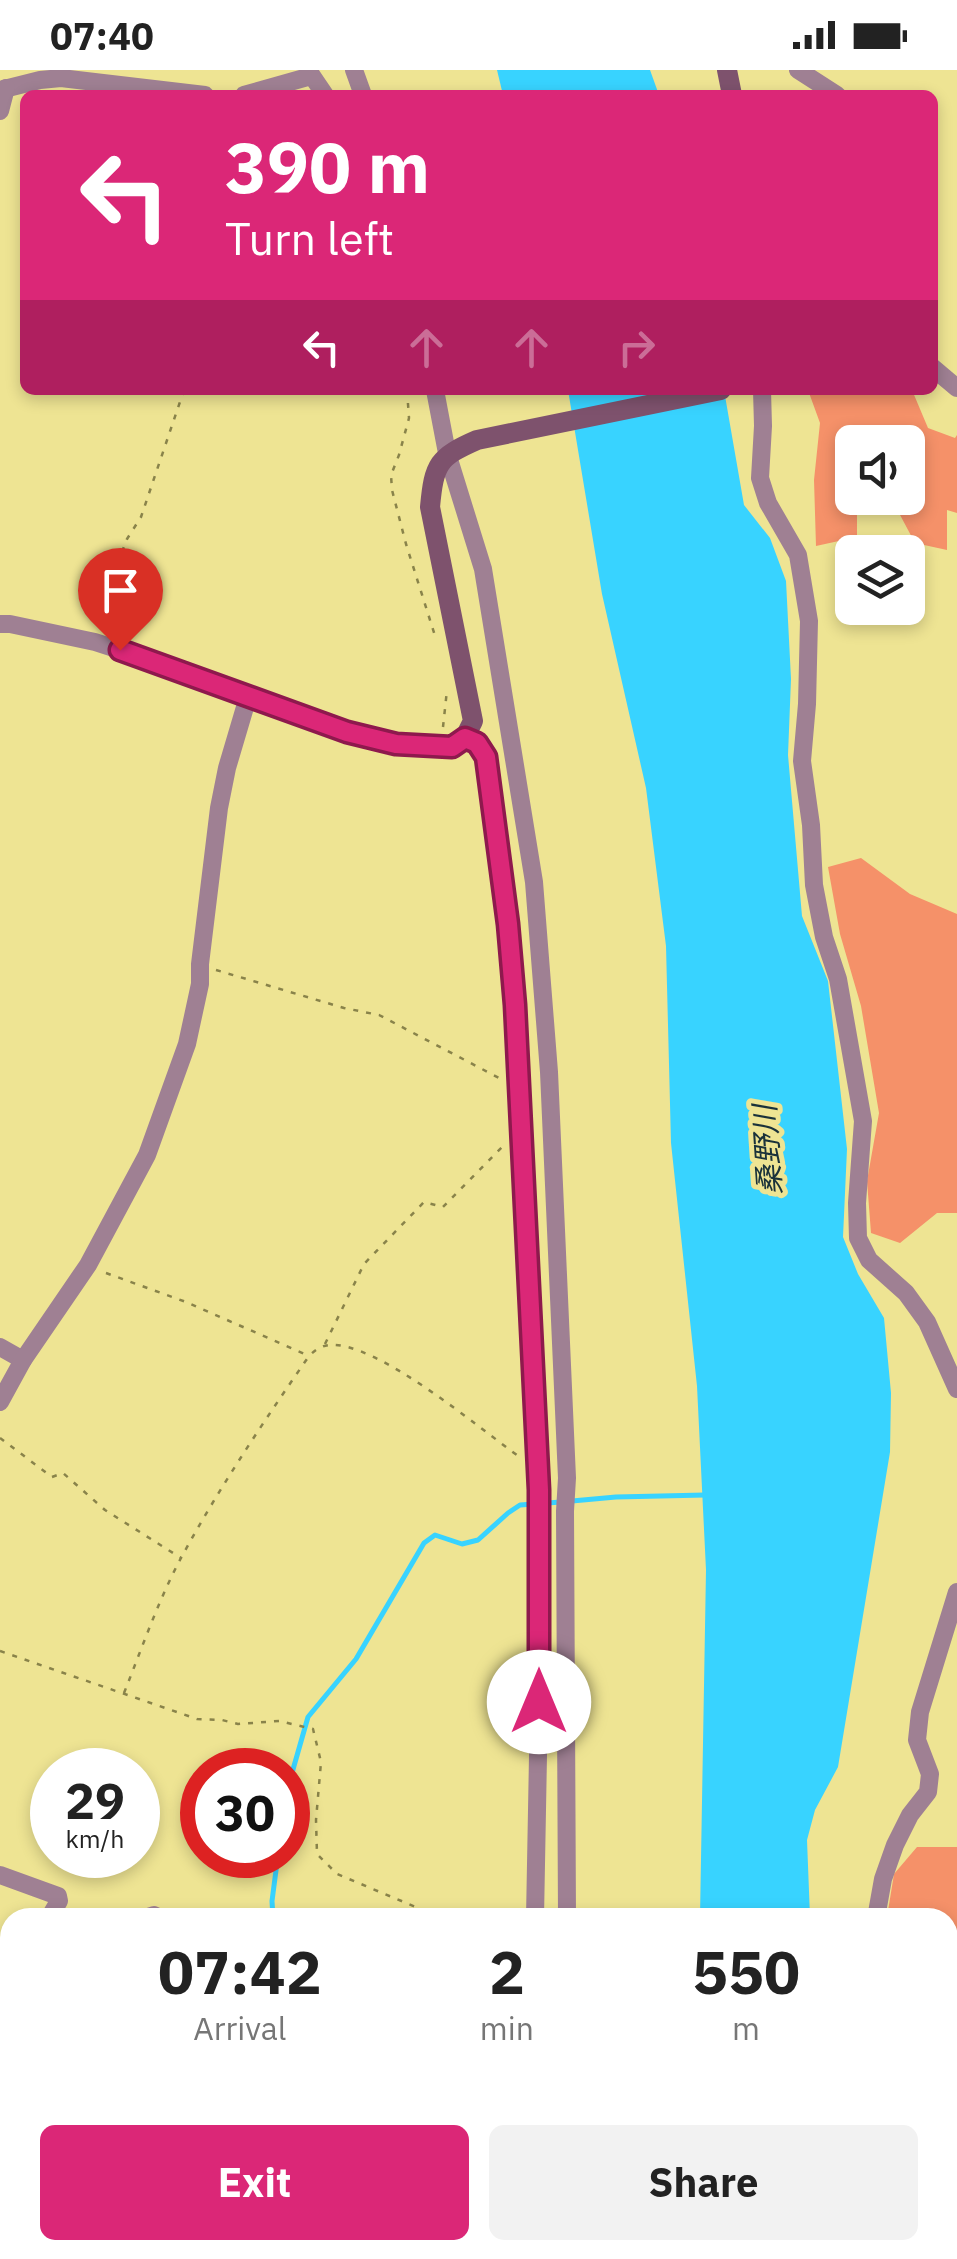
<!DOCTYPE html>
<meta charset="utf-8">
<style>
body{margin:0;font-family:"IBM Plex Sans","Noto Sans JP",sans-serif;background:#f2f2f2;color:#222;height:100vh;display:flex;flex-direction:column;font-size:38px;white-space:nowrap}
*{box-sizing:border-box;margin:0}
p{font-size:32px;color:#767676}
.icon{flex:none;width:55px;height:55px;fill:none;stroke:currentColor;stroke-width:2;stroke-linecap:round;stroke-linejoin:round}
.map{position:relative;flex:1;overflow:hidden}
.sheet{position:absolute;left:0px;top:1838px;width:958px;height:352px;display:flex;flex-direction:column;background:#fff;border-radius:30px 30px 0 0;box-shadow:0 5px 15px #0003}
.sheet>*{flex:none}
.banner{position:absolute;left:20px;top:20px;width:918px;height:305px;border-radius:15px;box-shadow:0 5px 15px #0003;background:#db2777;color:#fff;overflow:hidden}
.controls{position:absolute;left:835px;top:355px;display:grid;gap:20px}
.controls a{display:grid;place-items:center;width:90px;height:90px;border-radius:15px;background:#fff;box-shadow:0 5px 15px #0003;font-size:50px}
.speed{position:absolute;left:30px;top:1678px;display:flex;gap:20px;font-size:50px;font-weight:700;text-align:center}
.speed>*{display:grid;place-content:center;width:130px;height:130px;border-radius:50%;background:#fff;box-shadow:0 5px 15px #0003;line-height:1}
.speed small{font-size:25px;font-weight:400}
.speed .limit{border:15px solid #d22;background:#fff;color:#111}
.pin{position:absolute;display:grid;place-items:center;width:85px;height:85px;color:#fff;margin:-102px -42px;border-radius:50% 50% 50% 0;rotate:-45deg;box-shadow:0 0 10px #0007}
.pin .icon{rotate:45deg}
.me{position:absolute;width:110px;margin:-55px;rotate:0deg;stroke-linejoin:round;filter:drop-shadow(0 0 8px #0008)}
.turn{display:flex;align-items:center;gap:35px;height:210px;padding:0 40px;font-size:45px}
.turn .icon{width:130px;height:130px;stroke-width:2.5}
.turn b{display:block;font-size:70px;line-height:85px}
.lanes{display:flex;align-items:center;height:95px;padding:0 40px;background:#0003;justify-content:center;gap:50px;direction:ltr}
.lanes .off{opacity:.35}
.eta{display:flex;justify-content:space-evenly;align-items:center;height:170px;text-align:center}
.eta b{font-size:60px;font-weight:800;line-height:70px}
.primary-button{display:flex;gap:20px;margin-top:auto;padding:20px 40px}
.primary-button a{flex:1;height:115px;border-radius:15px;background:#db2777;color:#fff;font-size:40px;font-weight:800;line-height:115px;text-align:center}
.primary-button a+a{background:#f2f2f2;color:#222}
.status{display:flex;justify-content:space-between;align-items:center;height:70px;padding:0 50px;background:#fff;direction:ltr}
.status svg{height:28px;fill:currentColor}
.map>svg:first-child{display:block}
.green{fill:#f59169}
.water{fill:#38d3ff}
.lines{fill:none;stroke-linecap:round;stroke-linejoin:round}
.stream{stroke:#38d3ff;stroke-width:5}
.path{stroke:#89834a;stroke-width:2.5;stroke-dasharray:5 8;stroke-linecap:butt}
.street{stroke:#9f8093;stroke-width:18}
.secondary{stroke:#7e526d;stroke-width:20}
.route-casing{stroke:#8e194d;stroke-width:25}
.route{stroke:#db2777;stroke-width:18}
.labels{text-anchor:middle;stroke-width:10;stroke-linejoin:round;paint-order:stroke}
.water-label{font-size:30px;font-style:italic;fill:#1a323a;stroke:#eee493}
</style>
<div class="status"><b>07:40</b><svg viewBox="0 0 49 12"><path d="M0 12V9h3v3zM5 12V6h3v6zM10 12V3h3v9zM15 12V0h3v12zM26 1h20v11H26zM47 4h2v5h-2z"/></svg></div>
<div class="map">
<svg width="957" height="2189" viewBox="0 0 957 2189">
<rect width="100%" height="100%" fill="#eee493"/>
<!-- green -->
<g class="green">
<polygon points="808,320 912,320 928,358 955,368 957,365 957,443 947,440 947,480 915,473 891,428 908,428 908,372 852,372 852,428 857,428 857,467 816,476 814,410 820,353"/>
<polygon points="861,788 910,824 957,844 957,1143 937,1143 900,1173 871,1163 867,1111 879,1043 861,936 840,864 828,797"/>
<polygon points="917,1777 957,1777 957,2189 859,2189 861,2180 948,2180 948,1848 887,1847 894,1804"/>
</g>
<!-- water -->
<g class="water">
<polygon points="497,0 650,0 659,25 503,25"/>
<polygon points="568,320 724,320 744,435 770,468 786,511 791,609 788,685 802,846 828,911 847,1079 843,1167 858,1204 884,1248 891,1323 890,1382 838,1697 815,1740 807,1770 810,1847 700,1847 706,1500 697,1316 671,1073 666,876 646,718 602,524"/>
<polygon points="694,2180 819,2180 818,2189 695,2189"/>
</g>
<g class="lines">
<!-- stream -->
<g class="stream">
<polyline points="572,1431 616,1427 705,1425"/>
<polyline points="288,1717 308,1647 356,1589 424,1473 435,1465 462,1474 478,1470 508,1443 520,1435 561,1432"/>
<polyline points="273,1848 272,1831 278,1785"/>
<polyline points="0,2159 10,2159"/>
<polyline points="142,2189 142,2180"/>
</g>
<!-- path -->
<g class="path">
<polyline points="407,320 409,348 399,385 391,405 392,420 406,474 436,569"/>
<polyline points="98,556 106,524 127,469 141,447 184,320"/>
<polyline points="443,657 447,620"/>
<polyline points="216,900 344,938 379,945 501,1009"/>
<polyline points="106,1203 186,1232 307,1285"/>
<polyline points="325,1274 364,1194 424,1132 443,1137 504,1075"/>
<polyline points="0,1368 52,1407 63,1403 105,1440 181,1488"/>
<polyline points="0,1581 197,1649 222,1650 238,1654 279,1651 313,1659 321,1692 316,1750 317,1784 337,1804 442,1848"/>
<path d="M 124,1623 C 142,1578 158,1531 181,1488 C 219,1418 264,1351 309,1286 C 315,1280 321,1276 329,1275 C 377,1271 480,1359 521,1388"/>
<polyline points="855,2189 857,2180"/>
</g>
<!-- street -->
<g class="street">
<polyline points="308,0 325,25"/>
<polyline points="354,0 363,25"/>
<polyline points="798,0 837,25"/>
<polyline points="0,20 40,10 61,8 205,25"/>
<polyline points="244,25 311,6"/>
<polyline points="0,41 6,18"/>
<polyline points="932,297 957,318"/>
<polyline points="435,320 447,383 483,499 534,812 549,1002 567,1408 565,1441 567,1848"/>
<polyline points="762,320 763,356 760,408 768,433 798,485 809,551 807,634 802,691 811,755 814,815 824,867 838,909 863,1051 857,1133 858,1168 869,1190 906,1223 927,1252 957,1319"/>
<polyline points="0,554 10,554 95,572 172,597 347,662 397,674 452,677 465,667 477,673 486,687 509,854 515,935 539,1420 539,1632 535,1848"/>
<polyline points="0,1277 23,1290"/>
<polyline points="0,1332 23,1290 88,1195 147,1085 187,974 200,914 200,894 219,738 227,698 248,627"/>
<polyline points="0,1805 58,1826 59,1831 49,1848"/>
<polyline points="145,1848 154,1845 160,1848"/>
<polyline points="876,1848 883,1809 895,1775 910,1745 928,1722 930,1704 917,1670 920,1642 957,1522"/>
<polyline points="529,2189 529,2180"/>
<polyline points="558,2189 558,2180"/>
</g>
<!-- secondary -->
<g class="secondary">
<polyline points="727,0 732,25"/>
<path d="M 465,667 L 473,651 L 430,437 C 434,394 438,387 477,370 L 721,320"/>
</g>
</g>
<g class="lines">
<defs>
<polyline id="route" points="120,580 347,662 396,674 452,677 465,668 477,673 486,687 508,854 515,935 539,1420 539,1632"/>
</defs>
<!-- route casing -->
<use href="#route" class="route-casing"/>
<!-- route -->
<use href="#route" class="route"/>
</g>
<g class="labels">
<!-- water labels -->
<g class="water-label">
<text transform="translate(768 1080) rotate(-94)" y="10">桑野川</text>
</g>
</g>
</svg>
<div class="controls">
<a><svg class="icon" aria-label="sound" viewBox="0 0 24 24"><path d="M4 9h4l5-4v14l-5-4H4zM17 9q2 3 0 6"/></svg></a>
<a><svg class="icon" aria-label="layers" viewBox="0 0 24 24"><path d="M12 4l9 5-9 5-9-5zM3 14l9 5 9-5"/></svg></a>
</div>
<div class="speed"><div>29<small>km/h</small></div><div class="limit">30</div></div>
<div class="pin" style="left:120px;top:580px;background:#d93025"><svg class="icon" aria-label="arrive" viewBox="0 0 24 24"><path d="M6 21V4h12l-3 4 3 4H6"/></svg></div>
<svg class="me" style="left:539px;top:1632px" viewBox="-20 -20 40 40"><circle r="19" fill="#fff"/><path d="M0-13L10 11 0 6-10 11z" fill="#db2777"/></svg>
<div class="banner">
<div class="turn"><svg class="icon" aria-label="left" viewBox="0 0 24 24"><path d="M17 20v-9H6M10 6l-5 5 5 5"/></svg><div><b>390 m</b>Turn left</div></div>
<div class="lanes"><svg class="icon" aria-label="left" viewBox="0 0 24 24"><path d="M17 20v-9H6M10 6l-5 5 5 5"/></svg><svg class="icon off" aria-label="ahead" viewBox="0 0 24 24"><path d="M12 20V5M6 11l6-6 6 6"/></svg><svg class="icon off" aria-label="ahead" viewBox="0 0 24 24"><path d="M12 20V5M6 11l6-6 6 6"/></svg><svg class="icon off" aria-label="right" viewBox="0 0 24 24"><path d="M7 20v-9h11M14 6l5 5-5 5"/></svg></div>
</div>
<section class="sheet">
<div class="eta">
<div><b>07:42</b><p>Arrival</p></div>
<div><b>2</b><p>min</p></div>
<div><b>550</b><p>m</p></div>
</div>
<div class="primary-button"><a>Exit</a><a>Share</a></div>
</section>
</div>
